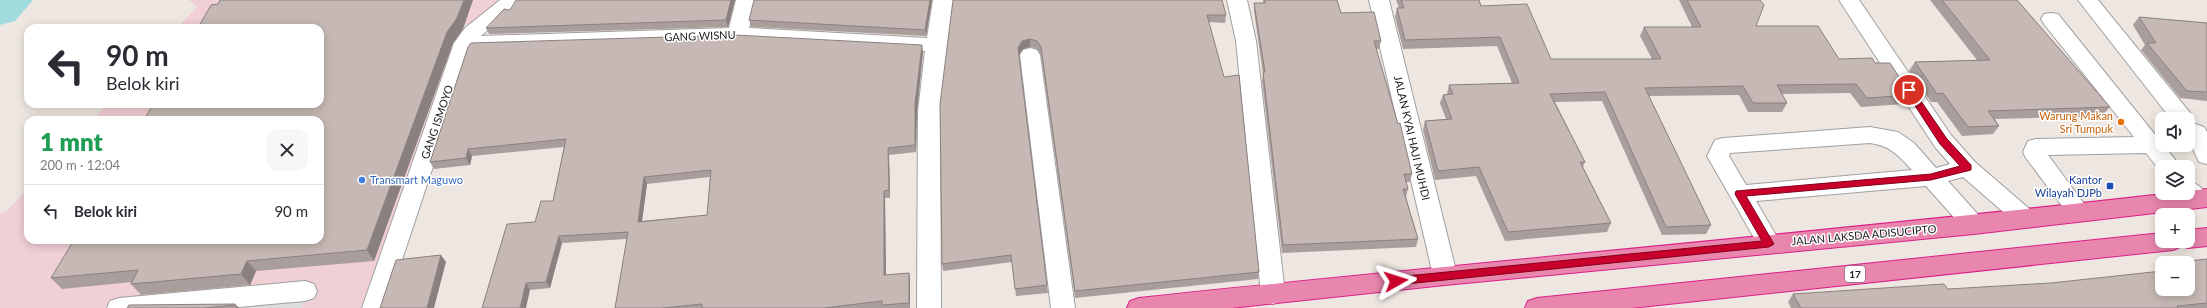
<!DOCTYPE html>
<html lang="id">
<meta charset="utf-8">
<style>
body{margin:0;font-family:Lato,sans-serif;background:#f7f7f7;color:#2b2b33;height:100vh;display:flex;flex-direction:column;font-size:15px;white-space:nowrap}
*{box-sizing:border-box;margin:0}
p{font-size:13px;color:#7c7c81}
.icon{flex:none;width:22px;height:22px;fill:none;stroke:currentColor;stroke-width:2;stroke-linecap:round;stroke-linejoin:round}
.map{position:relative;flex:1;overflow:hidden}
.drawer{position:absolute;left:24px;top:116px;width:300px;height:128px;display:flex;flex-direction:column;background:#fff;border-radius:12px;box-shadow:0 2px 10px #0003}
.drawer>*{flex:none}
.top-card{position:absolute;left:24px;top:24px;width:300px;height:84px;border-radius:12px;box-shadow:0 2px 10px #0003;background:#fff;color:#2b2b33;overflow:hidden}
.controls{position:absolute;left:2155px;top:112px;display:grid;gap:8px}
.controls a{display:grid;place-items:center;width:40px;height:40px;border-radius:8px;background:#fff;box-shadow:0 2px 10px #0003;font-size:20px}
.pin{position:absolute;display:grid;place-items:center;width:34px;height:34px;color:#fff;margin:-17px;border:2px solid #fff;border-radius:50%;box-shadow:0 1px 4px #0007}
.me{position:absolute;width:44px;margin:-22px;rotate:84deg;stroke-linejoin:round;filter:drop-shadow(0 0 3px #0008)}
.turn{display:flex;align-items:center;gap:14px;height:84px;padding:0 16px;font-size:18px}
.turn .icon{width:52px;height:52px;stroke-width:2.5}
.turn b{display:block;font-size:28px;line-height:34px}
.round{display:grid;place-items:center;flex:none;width:42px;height:42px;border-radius:12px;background:#f7f7f7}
.overview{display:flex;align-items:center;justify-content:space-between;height:68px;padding:0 16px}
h1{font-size:24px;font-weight:800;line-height:30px;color:#1e9e55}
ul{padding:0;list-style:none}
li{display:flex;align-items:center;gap:12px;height:52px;padding:0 16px;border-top:1px solid #e1e1e2}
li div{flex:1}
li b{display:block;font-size:15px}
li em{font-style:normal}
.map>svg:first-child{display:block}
.commercial{fill:#f0cfd5}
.parking{fill:#dcdcdc}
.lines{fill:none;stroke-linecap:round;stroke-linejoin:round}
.river{fill:#a0dcdd;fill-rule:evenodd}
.minor-casing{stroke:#a0a0a0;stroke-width:2}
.highway-casing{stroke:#db1f88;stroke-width:2}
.minor{fill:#fff;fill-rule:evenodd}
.highway{fill:#e886ad;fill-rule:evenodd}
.wall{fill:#a99e9c;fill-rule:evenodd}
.shaded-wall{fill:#8a817f}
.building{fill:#c5b8b5;stroke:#8a817f;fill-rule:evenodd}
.route{fill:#c8002b;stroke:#82001c}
.food-dot{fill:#e8710a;stroke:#fff;stroke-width:1.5}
.shop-dot{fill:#3f7fe0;stroke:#fff;stroke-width:1.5}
.transit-dot{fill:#1a4fb4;stroke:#fff;stroke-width:1.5}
.labels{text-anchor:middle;stroke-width:3;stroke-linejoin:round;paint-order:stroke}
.shield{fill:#fff;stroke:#606060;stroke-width:1}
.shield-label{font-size:10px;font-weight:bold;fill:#1c1c1c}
.street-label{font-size:11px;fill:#1c1c1c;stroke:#fff}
.food-label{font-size:11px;fill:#c56008;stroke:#fff;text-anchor:end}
.shop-label{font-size:11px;fill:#366cbe;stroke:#fff;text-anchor:start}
.transit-label{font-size:11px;fill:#164399;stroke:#fff;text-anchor:end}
</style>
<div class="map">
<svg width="2207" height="308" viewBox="0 0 2207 308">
<rect width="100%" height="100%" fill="#eee7e1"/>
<!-- commercial -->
<polygon class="commercial" points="189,0 500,0 486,14 462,27 365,308 0,308 0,213 8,210 28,188 28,240 320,240 320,120 92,120 107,104 320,104 320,28 177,28 197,7"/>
<!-- parking -->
<polygon class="parking" points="306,298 302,308 202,308"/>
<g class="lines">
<!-- river -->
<polygon class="river" points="0,0 33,0 15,21 0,25"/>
<defs>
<g id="minor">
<polygon points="500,0 522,0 481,36 729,28 736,0 756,0 749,28 927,38 933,0 953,0 940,111 941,308 917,308 918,111 925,51 737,41 472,49 386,308 362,308 454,43 465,28"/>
<polygon points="1227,0 1247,0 1256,41 1285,294 1282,301 1273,304 1264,301 1261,294 1236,41"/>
<polygon points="1369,0 1389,0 1457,275 1453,282 1445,285 1437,282 1433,275"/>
<path d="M 1839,0 L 1859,0 L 1951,135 L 1975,162 L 2033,212 L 2037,218 L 2033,224 L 2025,227 L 2017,224 L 1963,177 L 1948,181 L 1982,219 L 1986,225 L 1982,231 L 1974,234 L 1966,231 L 1926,186 L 1756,201 L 1781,244 L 1777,250 L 1769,253 L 1761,250 L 1707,156 L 1715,140 L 1723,138 L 1870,127 L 1898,132 L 1914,143 L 1936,168 L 1950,164 L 1935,147 ZM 1870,143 C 1891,146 1898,155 1912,170 L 1746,185 L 1729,156 L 1730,153 Z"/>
<polygon points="2078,0 2098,0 2191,114 2194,119 2191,124 2188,125 2188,119 2171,119"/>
<polygon points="2051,13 2058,14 2181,167 2162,167 2162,173 2146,153 2048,155 2090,212 2087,218 2079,221 2071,218 2026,158 2023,152 2028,141 2036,139 2134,137 2044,24 2041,19 2044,14"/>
<polygon points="1030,48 1037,50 1040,55 1075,308 1051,308 1020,55 1023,50"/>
<polygon points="2196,124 2204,127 2207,132 2207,164 2199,162 2188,138 2188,127"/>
<path d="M 2188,181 C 2197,183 2203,188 2207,196 L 2205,205 C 2192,209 2186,204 2179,193 L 2188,193 Z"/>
<polygon points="305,281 314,284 317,291 314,298 305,301 227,308 107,308 110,301 119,298"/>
</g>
<g id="highway">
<path d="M 2207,189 L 2207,207 L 1974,234 L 1445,285 L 1231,308 L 1127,308 L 1130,301 L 1139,298 C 1494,260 1854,230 2207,189 Z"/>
<polygon points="2207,228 2207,246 2188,248 2182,246 2173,250 1631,308 1525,308 1528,301 1537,298 2162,233 2162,241 2188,241 2188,230"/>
</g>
</defs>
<!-- minor casing -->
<use href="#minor" class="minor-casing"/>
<!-- highway casing -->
<use href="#highway" class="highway-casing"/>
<!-- minor -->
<use href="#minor" class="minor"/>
<!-- highway -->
<use href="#highway" class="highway"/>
</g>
<!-- wall -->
<g class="wall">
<polygon points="735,0 728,27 489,34 486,28 510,10"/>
<polygon points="932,0 926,36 751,27 749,20"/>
<polygon points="953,0 1226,15 1225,23 1209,22 1259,272 1258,279 1075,298 1041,55 1037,49 1030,47 1023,49 1019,55 1048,293 1016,296 1012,262 943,271 942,264"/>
<polygon points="1263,0 1337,0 1341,13 1381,41 1379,49 1376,49 1412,174 1410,182 1406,182 1408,189 1406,197 1418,239 1416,247 1282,253 1262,81 1263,74 1254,11 1254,3 1263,3"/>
<polygon points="1396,0 1479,0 1481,6 1551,59 1652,59 1640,36 1644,27 1692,27 1679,0 1760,0 1756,26 1839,59 1875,63 1911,95 1905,104 1861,107 1850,93 1782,94 1787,103 1782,112 1748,112 1739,95 1649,96 1711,225 1706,234 1662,235 1602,101 1555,102 1585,162 1583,167 1611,223 1607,232 1505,241 1476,176 1435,180 1423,130 1425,121 1446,119 1440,103 1443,95 1447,94 1449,85 1512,83 1497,46 1403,49 1395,17 1397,8 1399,8"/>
<polygon points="1930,0 2017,0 2110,107 2102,116 1995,119 1999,126 1993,134 1962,136 1937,102 1931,102 1909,71 1915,62 1977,60"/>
<polygon points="2139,17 2207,23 2207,101 2180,98 2141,50 2145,45 2133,25"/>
<polygon points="463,29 453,43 374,261 256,271 250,285 141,295 131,284 132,282 62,289 51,278"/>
<path d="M 468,47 L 923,52 L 917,111 L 916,152 L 889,155 L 890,198 L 885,198 L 886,275 L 909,273 L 910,280 L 910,308 L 615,308 L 627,239 L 562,243 L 550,288 L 530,290 L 482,308 L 535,222 L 553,201 L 564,147 L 472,156 L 470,165 L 434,169 L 430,162 ZM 710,177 L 707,215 L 642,221 L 647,184 Z"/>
<polygon points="2207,259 2207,308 1791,308 1788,302 1793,294 1948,289 2188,289 2188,263 2186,263 2188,261"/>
<polygon points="235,304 239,308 127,308"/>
</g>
<!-- shaded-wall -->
<g class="shaded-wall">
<polygon points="464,0 473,0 463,29 453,43 374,261 367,250 447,32"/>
<polygon points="731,0 735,0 728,27 726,20"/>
<polygon points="930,0 932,0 926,36 925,30"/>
<polygon points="1030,39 1030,47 1023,49 1019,55 1018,48 1022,41"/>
<polygon points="922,45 923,52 917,111 916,152 915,145 915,104"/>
<polygon points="888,148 889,155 890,198 889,190"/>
<polygon points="468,149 472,156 470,165 466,158"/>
<polygon points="644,177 647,184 641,229 638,222"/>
<polygon points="884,191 885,198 886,282 884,275"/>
<polygon points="559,236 562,243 550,288 546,282"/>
<polygon points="441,255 446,262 434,308 427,308"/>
<polygon points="247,261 256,271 250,285 241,274"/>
<polygon points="909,273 910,280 910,308 909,303"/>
<polygon points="526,283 530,290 526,308 520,308"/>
<polygon points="235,304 239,308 237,308 235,305"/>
</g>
<!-- building -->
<g class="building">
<polygon points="220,0 464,0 457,18 447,32 367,250 247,261 241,274 131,284 138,270 51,278 74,240 320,240 320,120 144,120 153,104 320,104 320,28 198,28 211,5 218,4"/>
<polygon points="516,0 731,0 726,20 486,28 504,9 510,10"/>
<polygon points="754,0 930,0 925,30 749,20"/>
<polygon points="953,0 1222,0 1226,15 1207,15 1224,77 1239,75 1259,272 1075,291 1041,47 1037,41 1030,39 1022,41 1018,48 1047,285 1015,289 1011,255 942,264 940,104"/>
<polygon points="1265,0 1337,0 1341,13 1374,12 1381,41 1374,41 1398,124 1400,123 1412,174 1404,174 1408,189 1403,189 1418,239 1283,245 1263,72 1265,72 1254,3 1265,3"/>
<polygon points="1401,0 1479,0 1481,6 1527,4 1551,59 1661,59 1644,27 1701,27 1687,0 1760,0 1764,5 1756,26 1818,26 1839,59 1872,58 1875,63 1890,63 1911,95 1867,98 1856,84 1777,85 1787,103 1753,103 1743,86 1645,88 1711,225 1666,227 1605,92 1550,94 1585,162 1580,162 1611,223 1508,232 1479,167 1438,171 1425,121 1452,119 1443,95 1453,94 1449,85 1519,83 1500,37 1405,40 1397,8 1404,8"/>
<polygon points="1942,0 2017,0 2110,107 1988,111 1999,126 1968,127 1943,93 1937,94 1915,62 1990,60"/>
<polygon points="2139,17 2207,23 2207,92 2187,91 2147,43 2156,43"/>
<path d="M 735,35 L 922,45 L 915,104 L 915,145 L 888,148 L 889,190 L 884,191 L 884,275 L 909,273 L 909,303 L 882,305 L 882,301 L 824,308 L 702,308 L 702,304 L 662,308 L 615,308 L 628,232 L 559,236 L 546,282 L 526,283 L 520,308 L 482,308 L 507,224 L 535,222 L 541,201 L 553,201 L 566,139 L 468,149 L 466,158 L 430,162 L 468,47 L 471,43 ZM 711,170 L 707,215 L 638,222 L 644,177 Z"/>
<polygon points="441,255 427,308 380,308 396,260"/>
<polygon points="2207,259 2207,303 2177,306 2178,308 1801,308 1793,294 1944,284 1948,289 2051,283 2162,271 2162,289 2188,289 2188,269 2195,268 2188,261"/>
<polygon points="235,304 235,305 205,308 127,308 129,305"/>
</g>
<!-- route -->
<polygon class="route" points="1909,87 1912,88 1947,139 1971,165 1971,170 1931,180 1746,196 1774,244 1769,247 1396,285 1391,281 1396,277 1762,241 1735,194 1736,191 1931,174 1960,166 1940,144 1906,92 1905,90"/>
<!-- markers -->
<circle class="food-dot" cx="2121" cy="122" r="4"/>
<circle class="shop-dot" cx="362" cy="180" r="4"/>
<rect class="transit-dot" x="2106" y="182" width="8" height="8" rx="2"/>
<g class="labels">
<!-- shield labels -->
<rect class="shield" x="1845" y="266" width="20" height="16" rx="3"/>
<g class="shield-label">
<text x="1855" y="278">17</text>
</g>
<!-- street labels -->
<g class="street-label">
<text transform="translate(700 36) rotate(-2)" y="4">GANG WISNU</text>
<text transform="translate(437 122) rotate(-71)" y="4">GANG ISMOYO</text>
<text transform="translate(1412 138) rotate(77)" y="4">JALAN KYAI HAJI MUHDI</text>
<text transform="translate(1864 235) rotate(-5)" y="4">JALAN LAKSDA ADISUCIPTO</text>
</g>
<!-- food labels -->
<g class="food-label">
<text x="2113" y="120">Warung Makan<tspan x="2113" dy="13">Sri Tumpuk</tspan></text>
</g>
<!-- shop labels -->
<g class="shop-label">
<text x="370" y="184">Transmart Maguwo</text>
</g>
<!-- transit labels -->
<g class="transit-label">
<text x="2102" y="184">Kantor<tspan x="2102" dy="13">Wilayah DJPb</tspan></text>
</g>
</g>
</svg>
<div class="controls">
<a><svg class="icon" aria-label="sound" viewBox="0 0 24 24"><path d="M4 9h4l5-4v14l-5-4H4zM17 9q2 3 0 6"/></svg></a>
<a><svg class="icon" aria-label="layers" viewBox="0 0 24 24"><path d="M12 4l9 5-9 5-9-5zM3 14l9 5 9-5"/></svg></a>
<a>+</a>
<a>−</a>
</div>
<div class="pin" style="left:1909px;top:90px;background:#d93025"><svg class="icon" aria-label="arrive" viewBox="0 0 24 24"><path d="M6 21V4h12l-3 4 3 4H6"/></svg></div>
<svg class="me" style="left:1396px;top:281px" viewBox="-20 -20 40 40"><path d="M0-17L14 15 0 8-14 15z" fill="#c8002b" stroke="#fff" stroke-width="4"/></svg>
<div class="top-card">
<div class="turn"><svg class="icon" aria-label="left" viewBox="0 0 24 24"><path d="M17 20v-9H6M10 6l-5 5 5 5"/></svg><div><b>90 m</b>Belok kiri</div></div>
</div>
<section class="drawer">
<div class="overview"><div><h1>1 mnt</h1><p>200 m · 12:04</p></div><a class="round"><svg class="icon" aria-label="close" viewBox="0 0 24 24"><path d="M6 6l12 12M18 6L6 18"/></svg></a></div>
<ul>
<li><svg class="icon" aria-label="left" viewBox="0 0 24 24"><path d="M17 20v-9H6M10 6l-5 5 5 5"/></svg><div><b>Belok kiri</b></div><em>90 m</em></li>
</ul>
</section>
</div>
